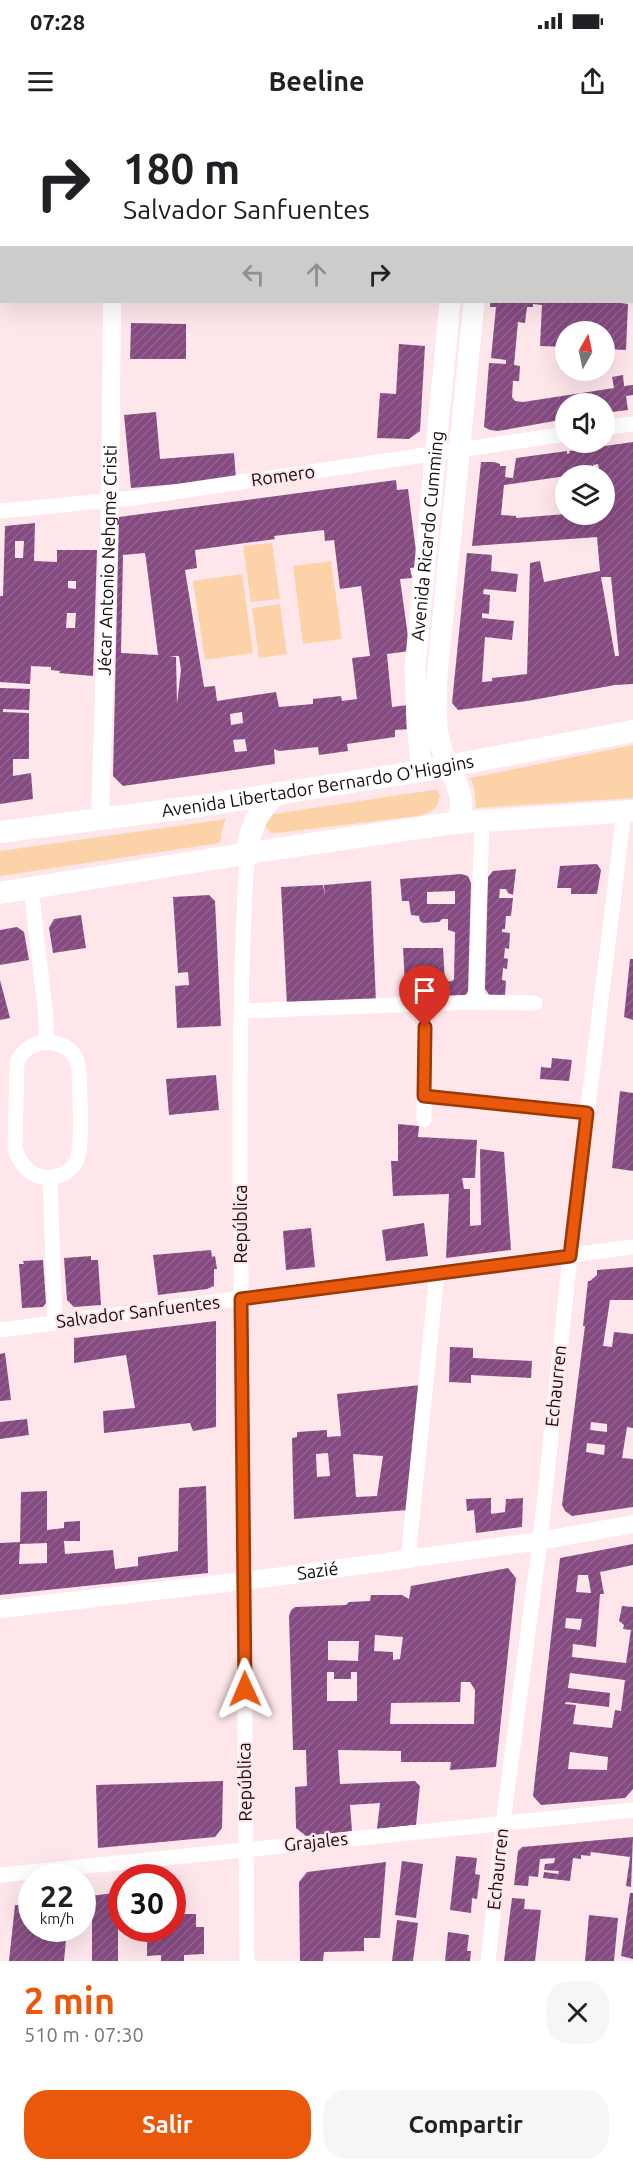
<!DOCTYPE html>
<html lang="es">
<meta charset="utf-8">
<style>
body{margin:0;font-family:Ubuntu,sans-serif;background:#f6f6f6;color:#202124;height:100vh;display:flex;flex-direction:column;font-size:22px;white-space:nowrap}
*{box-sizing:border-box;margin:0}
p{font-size:20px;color:#757577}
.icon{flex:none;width:33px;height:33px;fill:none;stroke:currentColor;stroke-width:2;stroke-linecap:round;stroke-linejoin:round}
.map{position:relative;height:1841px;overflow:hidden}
.sheet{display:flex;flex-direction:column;background:#fff;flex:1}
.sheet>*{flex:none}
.hud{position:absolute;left:0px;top:0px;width:633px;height:183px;box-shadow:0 6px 24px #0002;background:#fff;color:#202124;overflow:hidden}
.needle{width:39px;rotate:9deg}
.controls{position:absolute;left:555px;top:201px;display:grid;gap:12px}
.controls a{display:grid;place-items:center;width:60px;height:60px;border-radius:50%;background:#fff;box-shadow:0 6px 24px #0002;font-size:30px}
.speed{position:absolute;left:18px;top:1744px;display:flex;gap:12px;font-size:30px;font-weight:700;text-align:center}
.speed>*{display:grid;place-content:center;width:78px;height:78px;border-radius:50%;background:#fff;box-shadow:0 6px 24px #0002;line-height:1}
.speed small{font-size:15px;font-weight:400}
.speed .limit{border:9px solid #d22;background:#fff;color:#111}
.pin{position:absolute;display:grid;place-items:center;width:51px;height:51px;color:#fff;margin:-62px -26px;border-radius:50% 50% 50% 0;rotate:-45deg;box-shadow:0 0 6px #0007}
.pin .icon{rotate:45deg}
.me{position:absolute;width:66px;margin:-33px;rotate:359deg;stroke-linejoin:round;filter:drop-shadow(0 0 4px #0008)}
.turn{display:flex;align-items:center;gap:21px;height:126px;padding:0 24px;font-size:27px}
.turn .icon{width:78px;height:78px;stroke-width:2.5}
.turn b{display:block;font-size:42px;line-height:51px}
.lanes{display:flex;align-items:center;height:57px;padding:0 24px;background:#0003;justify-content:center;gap:30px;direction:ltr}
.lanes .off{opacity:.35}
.round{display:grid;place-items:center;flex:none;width:63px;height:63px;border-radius:24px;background:#f6f6f6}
.head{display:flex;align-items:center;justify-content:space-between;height:102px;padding:0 24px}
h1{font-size:36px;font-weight:700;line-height:45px;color:#ea580c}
.primary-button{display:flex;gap:12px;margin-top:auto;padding:12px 24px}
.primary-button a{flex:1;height:69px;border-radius:24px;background:#ea580c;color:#fff;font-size:24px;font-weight:700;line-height:69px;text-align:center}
.primary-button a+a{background:#f6f6f6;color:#202124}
.status{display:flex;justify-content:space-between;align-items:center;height:42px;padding:0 30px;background:#fff;direction:ltr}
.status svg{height:16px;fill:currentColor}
header{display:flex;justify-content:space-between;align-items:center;height:78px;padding:0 24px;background:#fff;font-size:27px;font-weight:700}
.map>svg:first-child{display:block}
.green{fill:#fcd3a9}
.building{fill:url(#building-hatch);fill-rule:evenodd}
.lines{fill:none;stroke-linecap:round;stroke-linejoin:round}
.minor{stroke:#fff;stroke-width:15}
.tertiary{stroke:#fff;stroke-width:18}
.secondary{stroke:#fff;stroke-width:21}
.primary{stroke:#fff;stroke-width:22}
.route-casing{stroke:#983908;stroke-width:15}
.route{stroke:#ea580c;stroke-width:10}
.labels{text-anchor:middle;stroke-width:4.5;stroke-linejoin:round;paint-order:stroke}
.street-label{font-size:18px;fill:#160a0d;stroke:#fee6eb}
</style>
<div class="status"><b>07:28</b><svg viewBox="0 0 49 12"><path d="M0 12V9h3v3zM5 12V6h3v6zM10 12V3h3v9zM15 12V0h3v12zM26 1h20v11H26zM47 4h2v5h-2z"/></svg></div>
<header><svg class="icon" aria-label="menu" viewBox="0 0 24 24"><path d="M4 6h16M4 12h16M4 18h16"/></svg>Beeline<svg class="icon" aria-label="share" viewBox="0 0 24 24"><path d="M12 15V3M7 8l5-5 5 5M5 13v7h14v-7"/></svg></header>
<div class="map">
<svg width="633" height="1841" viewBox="0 0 633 1841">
<defs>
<pattern id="building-hatch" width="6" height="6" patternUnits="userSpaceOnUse" patternTransform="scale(1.5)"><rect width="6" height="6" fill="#854a81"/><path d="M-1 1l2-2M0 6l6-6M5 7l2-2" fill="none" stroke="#92658e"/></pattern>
</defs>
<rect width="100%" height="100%" fill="#fee6eb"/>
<!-- green -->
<g class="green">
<polygon points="272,423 280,479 251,482 243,426"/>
<polygon points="331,441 342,519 303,524 293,446"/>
<polygon points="242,454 253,533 205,540 193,461"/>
<polygon points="280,484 287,534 259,538 252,488"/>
<polygon points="633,625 633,678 476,688 474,666 470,658"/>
<path d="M 433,670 L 437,670 L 440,676 C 437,689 431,693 419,696 L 277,713 L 271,713 L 265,705 L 273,694 Z"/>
<polygon points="226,699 222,709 220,723 0,756 0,731"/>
</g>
<!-- building -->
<g class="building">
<polygon points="490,182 614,182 628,184 626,230 604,229 604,212 566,212 566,227 540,226 542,185 533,184 533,187 527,187 525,203 518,202 514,245 520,246 519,261 513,261 512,277 515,281 523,282 614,268 612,257 623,255 624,266 633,265 633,275 626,276 628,290 604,293 604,284 566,284 566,299 498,311 490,310 484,307 489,243 506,244 506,240 491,238 496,187 490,187"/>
<polygon points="131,203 186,204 186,239 130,239"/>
<polygon points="399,224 425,226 420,311 409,319 377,318 380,273 396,274"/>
<polygon points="156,292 160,339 234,333 236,359 131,368 124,295"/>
<path d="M 633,322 L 633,564 L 615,565 L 527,581 L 458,590 L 452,583 L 467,433 L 492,435 L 491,451 L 518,454 L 516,472 L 484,469 L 483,474 L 490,475 L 489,494 L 482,493 L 482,498 L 514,501 L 512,520 L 485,517 L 482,562 L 492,561 L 492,558 L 527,554 L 530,443 L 540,441 L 544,462 L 600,451 L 597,417 L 472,426 L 481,342 L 494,342 L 500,344 L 500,346 L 506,346 L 505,357 L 513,358 L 516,338 L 567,331 L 567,334 L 570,333 L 569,331 ZM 598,344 L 600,356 L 604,356 L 604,394 L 566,394 L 516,398 L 516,396 L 501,395 L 504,365 L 566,356 L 594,356 L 593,345 ZM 601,457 L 611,457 L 619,536 L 615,536 Z"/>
<path d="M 396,360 L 397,370 L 408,369 L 418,447 L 410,448 L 412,458 L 400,459 L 410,531 L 387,534 L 392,587 L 408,585 L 411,609 L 395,610 L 395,617 L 347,624 L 348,631 L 319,635 L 318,627 L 279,631 L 274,629 L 275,644 L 123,666 L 113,656 L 119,397 ZM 324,410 L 325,421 L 334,420 L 340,469 L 361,466 L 370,536 L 352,538 L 357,579 L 342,581 L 341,576 L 313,579 L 313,584 L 279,587 L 276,572 L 217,581 L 215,566 L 204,567 L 185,450 L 197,448 L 195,430 L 275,419 L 274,416 ZM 145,433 L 146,439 L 158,535 L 121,533 L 123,435 ZM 168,536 L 179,536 L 181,550 L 177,584 L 176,537 ZM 242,592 L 243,603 L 231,605 L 230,594 ZM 245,619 L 247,631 L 235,632 L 233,620 Z"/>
<path d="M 35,403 L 34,441 L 57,442 L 57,430 L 97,430 L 93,556 L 59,553 L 60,551 L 51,550 L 51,547 L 31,546 L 30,564 L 0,562 L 0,476 L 3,476 L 5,406 ZM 15,421 L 24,421 L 23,438 L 15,438 ZM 68,461 L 76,461 L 76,469 L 68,468 ZM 67,493 L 76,493 L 75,508 L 66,508 Z"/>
<polygon points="0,568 30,569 29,590 3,589 3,592 29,593 29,639 13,639 13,656 31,653 33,679 0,684"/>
<polygon points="597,744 601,750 597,774 571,774 571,768 557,768 560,746"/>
<polygon points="516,749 513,775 508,773 506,769 500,769 499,778 513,778 511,796 506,796 505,809 502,809 502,812 510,813 509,829 505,828 504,838 508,839 507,849 503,848 502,860 506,861 505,876 490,876 485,869 488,757 493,751"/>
<path d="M 461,754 L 468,756 L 471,763 L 468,871 L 465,876 L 406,881 L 403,828 L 443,828 L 445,862 L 452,861 L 454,859 L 455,812 L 448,810 L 448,799 L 442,799 L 439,802 L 423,803 L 420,801 L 419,796 L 411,795 L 409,781 L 402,781 L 400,759 ZM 455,771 L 455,784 L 427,784 L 427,772 Z"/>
<polygon points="371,761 376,883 287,886 281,767 323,765 325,776 324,765"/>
<polygon points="209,775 215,781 221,906 177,908 175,866 189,865 188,852 178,853 173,777"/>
<polygon points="81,795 86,828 53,833 49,808 54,799"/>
<polygon points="17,807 24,812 29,840 0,845 0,810"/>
<polygon points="630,839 633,839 633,900 624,897"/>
<polygon points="0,860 10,898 0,900"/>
<polygon points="552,938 572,940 569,961 540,959 541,947 551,948"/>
<polygon points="216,955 219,990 169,995 166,959"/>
<polygon points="620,971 633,973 633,1051 612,1048"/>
<polygon points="398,1004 419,1006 418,1017 477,1020 475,1058 462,1058 464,1069 470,1069 470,1106 481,1105 480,1029 504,1032 511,1130 446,1138 449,1074 393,1076 391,1041 398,1041"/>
<polygon points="424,1103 428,1136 386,1141 382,1110"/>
<polygon points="311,1108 315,1147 286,1150 283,1111"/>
<polygon points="211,1130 212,1137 215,1136 217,1149 214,1149 214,1166 207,1169 158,1175 153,1135"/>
<polygon points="91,1136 91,1140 98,1140 101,1185 74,1187 67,1180 64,1138"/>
<polygon points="43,1140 46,1183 43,1187 22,1188 19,1144 24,1144 23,1141"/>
<path d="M 633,1147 L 633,1180 L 610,1180 L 603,1226 L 612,1227 L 614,1212 L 633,1214 L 633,1308 L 627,1307 L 622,1338 L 633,1339 L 633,1387 L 572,1396 L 565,1391 L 562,1385 L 585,1206 L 583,1206 L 588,1161 L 590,1161 L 597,1155 L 597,1150 ZM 591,1302 L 607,1304 L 607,1312 L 590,1310 ZM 587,1323 L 605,1325 L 604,1335 L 586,1332 Z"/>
<polygon points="216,1201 216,1307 193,1311 190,1303 104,1313 103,1291 135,1288 126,1235 74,1243 74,1218"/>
<polygon points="450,1227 473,1228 473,1238 532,1241 531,1258 471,1255 471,1263 449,1262"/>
<polygon points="5,1233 11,1280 0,1281 0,1234"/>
<path d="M 421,1265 L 408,1390 L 294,1399 L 292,1318 L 297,1317 L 297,1312 L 327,1310 L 327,1317 L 341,1316 L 337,1274 ZM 328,1333 L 330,1356 L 317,1357 L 316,1334 ZM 353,1334 L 383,1336 L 377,1376 L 356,1377 Z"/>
<polygon points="27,1299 29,1315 0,1319 0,1302"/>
<path d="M 206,1366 L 208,1453 L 0,1475 L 0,1423 L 20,1422 L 21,1372 L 47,1371 L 47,1410 L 64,1408 L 64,1402 L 80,1401 L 80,1421 L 64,1421 L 65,1434 L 113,1430 L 115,1449 L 138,1446 L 138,1437 L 178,1431 L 179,1368 ZM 47,1423 L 47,1443 L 19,1444 L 20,1424 Z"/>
<polygon points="491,1378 491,1394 505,1392 506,1379 523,1378 522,1407 476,1413 474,1390 467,1391 466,1379"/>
<path d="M 633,1424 L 633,1445 L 600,1452 L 604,1474 L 600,1474 L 596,1527 L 573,1524 L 572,1537 L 626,1543 L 631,1510 L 623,1509 L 624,1505 L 619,1501 L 622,1486 L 633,1487 L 633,1669 L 625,1678 L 541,1685 L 533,1676 L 560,1438 ZM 578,1455 L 588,1455 L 591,1473 L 576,1472 ZM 566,1498 L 582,1499 L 580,1510 L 565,1508 ZM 570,1553 L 625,1560 L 621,1591 L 615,1590 L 612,1608 L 573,1604 L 576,1585 L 565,1584 L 566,1582 L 609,1587 L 610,1573 L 568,1568 ZM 570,1632 L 608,1637 L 607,1650 L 568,1649 Z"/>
<path d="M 508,1448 L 516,1458 L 496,1647 L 450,1650 L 451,1642 L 401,1642 L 401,1631 L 338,1630 L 340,1664 L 415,1661 L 420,1666 L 416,1705 L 377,1709 L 380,1683 L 350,1685 L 352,1711 L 306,1716 L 296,1708 L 295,1667 L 307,1666 L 306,1630 L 293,1630 L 289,1496 L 291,1490 L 295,1487 L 346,1485 L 349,1482 L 370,1481 L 371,1475 L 402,1475 L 409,1479 L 411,1466 ZM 375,1515 L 403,1517 L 400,1539 L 393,1540 L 393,1532 L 374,1531 ZM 328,1521 L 359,1521 L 358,1541 L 328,1540 ZM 327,1552 L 334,1552 L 334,1559 L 351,1559 L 351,1552 L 357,1552 L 357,1581 L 327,1581 ZM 461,1562 L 470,1562 L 475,1570 L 474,1604 L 390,1604 L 391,1583 L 460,1582 Z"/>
<polygon points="223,1661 222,1708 215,1717 98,1728 96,1665"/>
<polygon points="633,1717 631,1767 626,1766 630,1737 591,1732 590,1736 581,1735 581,1739 573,1738 570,1761 543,1758 544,1752 558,1754 559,1751 544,1750 545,1744 554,1743 555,1738 540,1739 538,1757 529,1756 528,1766 514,1765 518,1731 522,1727"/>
<polygon points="456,1736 477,1738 475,1754 480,1755 477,1779 472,1778 471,1793 450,1790"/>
<polygon points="402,1741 423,1744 416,1798 395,1795"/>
<polygon points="386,1742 380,1818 364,1818 364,1831 324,1832 323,1841 300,1841 299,1762 307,1752"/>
<polygon points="122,1772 122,1796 118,1796 118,1841 92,1841 92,1799 82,1800 82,1777"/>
<polygon points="630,1773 633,1773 633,1839 621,1836"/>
<polygon points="512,1778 525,1779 524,1789 541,1790 535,1841 504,1841"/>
<polygon points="15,1785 32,1786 32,1809 67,1809 64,1841 9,1841"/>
<polygon points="172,1786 184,1786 184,1794 196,1794 196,1807 204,1807 204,1834 184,1835 184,1841 161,1841 161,1835 147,1836 147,1809 172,1809"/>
<polygon points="589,1795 618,1798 614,1841 585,1841"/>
<polygon points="397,1800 418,1803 413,1841 392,1841"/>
<polygon points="448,1812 469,1815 467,1831 471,1831 470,1841 445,1841"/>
</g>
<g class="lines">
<!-- minor -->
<g class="minor">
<polyline points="0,39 2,39"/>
<polyline points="632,48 633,48"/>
<polyline points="632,141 633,141"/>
<polyline points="604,308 633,304"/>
<polyline points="0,391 134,378 566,314"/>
<path d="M 247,733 C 237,902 240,1071 242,1240 C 244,1440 245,1641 247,1841"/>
<polyline points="31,768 46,896 46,922"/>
<polyline points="476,882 482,700"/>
<polyline points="241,891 476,882 535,883"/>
<path d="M 46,922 C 63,923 76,930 79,948 C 79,967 84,1027 76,1042 C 70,1053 55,1059 43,1057 C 28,1055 20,1043 15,1029 L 17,942 C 24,929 32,924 46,922 Z"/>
<polyline points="424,976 587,993"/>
<polyline points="424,1000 425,884"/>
<polyline points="50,1058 55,1203"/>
<polyline points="0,1210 633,1127"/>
<polyline points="408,1439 437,1153"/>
<polyline points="0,1755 633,1690"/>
<polyline points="488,1841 503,1703 540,1421 570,1136 624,692"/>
</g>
<!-- tertiary -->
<g class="tertiary">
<polyline points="113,2 113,0"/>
<path id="s1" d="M 100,698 L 110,381 L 112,182"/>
<path id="s2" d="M 0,1489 L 260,1459 L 540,1421 L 633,1404"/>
</g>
<!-- secondary -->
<g class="secondary">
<polyline points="467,2 467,0"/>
<polyline points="491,2 492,0"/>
<path d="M 449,646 C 433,618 436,588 437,556 L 474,182"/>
<path id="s3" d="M 422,651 L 417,605 L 415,548 L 450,182"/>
</g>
<!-- primary -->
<g class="primary">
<path d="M 449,646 C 457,665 470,686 453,703"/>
<path id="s4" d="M 0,712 L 200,686 L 422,651 L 633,611"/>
<path d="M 247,733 C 250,708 258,689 278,673"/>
<polyline points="0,773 269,730 453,703 633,691"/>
</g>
</g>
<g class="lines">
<defs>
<polyline id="route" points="245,1569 241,1179 570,1136 587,993 424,976 425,907"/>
</defs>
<!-- route casing -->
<use href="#route" class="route-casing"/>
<!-- route -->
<use href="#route" class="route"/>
</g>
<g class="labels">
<!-- street labels -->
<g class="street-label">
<text transform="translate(283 356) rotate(-8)" y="6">Romero</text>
<text dy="6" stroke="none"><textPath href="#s3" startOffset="236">Avenida Ricardo Cumming</textPath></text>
<text dy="6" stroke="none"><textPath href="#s1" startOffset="258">Jécar Antonio Nehgme Cristi</textPath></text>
<text dy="6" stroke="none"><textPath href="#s4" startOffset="321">Avenida Libertador Bernardo O'Higgins</textPath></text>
<text transform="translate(241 1104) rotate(-90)" y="6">República</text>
<text transform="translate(138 1192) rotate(-7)" y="6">Salvador Sanfuentes</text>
<text transform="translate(556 1266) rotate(-84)" y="6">Echaurren</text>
<text dy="6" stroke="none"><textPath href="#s2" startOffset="320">Sazié</textPath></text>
<text transform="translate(245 1662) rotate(-91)" y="6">República</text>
<text transform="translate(316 1722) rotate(-6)" y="6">Grajales</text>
<text transform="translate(498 1749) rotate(-84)" y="6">Echaurren</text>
</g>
</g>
</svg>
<div class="controls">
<a><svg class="needle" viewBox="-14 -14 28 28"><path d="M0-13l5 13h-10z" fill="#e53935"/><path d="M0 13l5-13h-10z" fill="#757577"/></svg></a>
<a><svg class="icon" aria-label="sound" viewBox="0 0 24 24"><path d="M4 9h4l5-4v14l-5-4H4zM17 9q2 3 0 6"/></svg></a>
<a><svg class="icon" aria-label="layers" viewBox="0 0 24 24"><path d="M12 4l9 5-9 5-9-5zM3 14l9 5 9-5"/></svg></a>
</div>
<div class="speed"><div>22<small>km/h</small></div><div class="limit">30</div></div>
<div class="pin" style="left:425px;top:907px;background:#d93025"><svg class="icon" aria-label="arrive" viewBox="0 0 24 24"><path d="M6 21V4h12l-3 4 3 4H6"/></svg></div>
<svg class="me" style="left:245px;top:1569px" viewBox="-20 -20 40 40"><path d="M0-17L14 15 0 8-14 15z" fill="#ea580c" stroke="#fff" stroke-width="4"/></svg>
<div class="hud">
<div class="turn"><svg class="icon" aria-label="right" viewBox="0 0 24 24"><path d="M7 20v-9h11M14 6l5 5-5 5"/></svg><div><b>180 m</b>Salvador Sanfuentes</div></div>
<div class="lanes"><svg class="icon off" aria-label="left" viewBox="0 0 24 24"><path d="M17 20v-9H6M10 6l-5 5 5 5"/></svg><svg class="icon off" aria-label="ahead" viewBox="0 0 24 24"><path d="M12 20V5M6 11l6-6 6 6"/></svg><svg class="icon" aria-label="right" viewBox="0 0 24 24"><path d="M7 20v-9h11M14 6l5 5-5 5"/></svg></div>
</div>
</div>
<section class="sheet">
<div class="head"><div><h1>2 min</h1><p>510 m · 07:30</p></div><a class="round"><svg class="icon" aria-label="close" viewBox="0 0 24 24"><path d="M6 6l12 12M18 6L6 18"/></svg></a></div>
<div class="primary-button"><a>Salir</a><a>Compartir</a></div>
</section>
